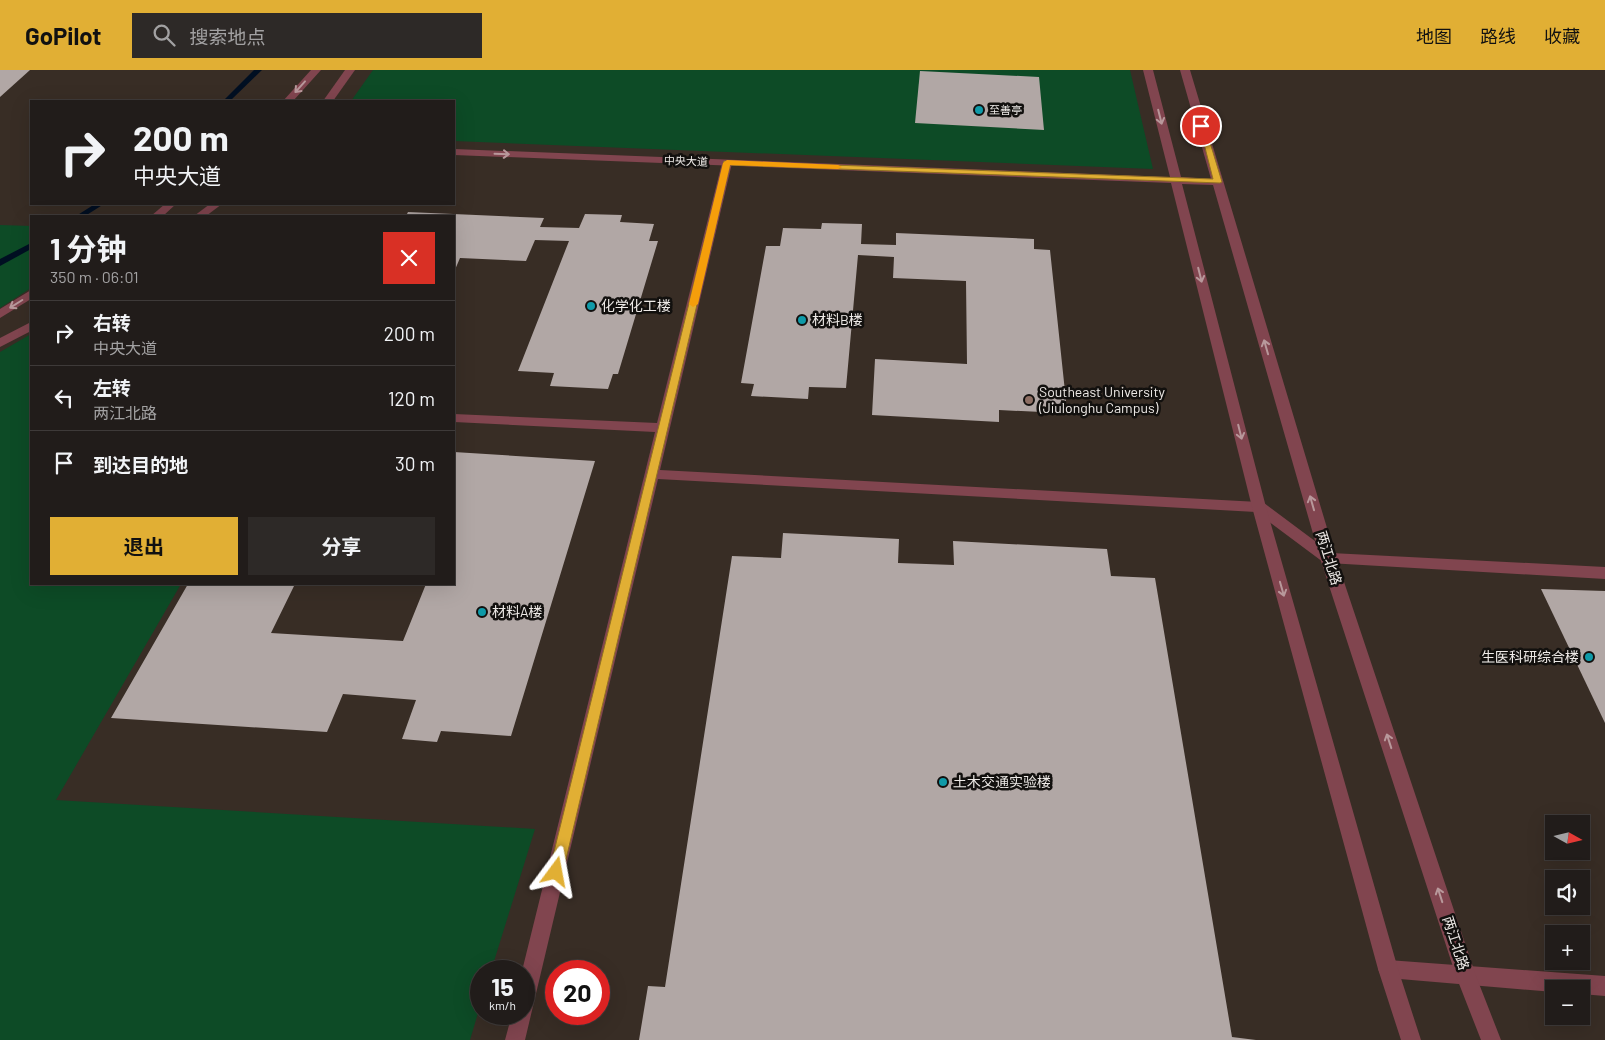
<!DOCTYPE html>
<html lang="zh">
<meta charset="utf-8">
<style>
body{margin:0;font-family:Barlow,"Noto Sans SC",sans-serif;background:#2d2927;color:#f1f3f6;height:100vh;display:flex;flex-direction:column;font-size:19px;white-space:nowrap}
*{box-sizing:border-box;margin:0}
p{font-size:16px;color:#a2a1a2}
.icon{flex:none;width:28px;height:28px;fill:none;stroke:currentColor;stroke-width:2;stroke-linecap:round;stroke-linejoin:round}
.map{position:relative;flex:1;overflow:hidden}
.side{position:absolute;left:30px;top:145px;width:425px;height:370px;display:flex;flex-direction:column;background:#211c1a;border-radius:0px;box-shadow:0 5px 20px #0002,0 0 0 1px #3e3a39}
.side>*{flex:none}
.hud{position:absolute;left:30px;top:30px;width:425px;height:105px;border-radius:0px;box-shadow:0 5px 20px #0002,0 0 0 1px #3e3a39;background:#211c1a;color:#f1f3f6;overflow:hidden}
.needle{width:32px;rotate:98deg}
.fabs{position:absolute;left:1545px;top:745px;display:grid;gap:10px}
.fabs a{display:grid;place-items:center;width:45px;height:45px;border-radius:0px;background:#211c1a;box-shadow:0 5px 20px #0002,0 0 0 1px #3e3a39;font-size:25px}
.speed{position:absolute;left:470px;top:890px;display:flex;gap:10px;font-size:25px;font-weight:700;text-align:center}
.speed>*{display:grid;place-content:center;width:65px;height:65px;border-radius:50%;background:#211c1a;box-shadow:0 5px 20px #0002,0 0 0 1px #3e3a39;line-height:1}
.speed small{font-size:12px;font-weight:400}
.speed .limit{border:8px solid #d22;background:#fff;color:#111}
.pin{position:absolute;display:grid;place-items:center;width:42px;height:42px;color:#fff;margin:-21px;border:2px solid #fff;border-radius:50%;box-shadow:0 1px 5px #0007}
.me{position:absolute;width:55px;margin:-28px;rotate:13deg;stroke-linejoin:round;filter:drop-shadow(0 0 4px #0008)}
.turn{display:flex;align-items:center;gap:18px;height:105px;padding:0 20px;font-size:22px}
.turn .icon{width:65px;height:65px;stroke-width:2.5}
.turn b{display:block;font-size:35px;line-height:42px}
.round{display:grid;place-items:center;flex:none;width:52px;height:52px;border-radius:0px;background:#2d2927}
.overview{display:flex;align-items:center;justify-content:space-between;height:85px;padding:0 20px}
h1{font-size:30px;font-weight:700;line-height:38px}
.primary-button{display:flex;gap:10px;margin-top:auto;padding:10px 20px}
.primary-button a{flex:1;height:58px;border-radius:0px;background:#e1af34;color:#111;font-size:20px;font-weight:700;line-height:58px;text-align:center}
.primary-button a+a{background:#2d2927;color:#f1f3f6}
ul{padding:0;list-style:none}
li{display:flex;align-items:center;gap:15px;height:65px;padding:0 20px;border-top:1px solid #3e3a39}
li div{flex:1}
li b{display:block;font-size:19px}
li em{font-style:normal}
header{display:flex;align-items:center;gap:30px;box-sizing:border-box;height:70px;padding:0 25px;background:#e1af34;color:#111}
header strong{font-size:24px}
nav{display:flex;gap:28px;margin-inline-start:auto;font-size:18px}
.search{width:350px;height:45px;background:#2d2927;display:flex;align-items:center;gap:12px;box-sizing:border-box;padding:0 18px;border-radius:0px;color:#a2a1a2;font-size:19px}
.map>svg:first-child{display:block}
.built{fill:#382d25;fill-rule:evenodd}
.green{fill:#0d4b26}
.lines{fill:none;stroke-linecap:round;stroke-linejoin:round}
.stream{fill:#000f22;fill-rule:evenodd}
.building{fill:#b1a7a5}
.service{fill:#81454f;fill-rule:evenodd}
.minor{fill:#81454f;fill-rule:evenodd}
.oneway{stroke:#b8989b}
.route{fill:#e1af34;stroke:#927222}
.slow{fill:#f59e0b}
.culture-dot{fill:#0f9aa8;stroke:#12100e;stroke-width:2}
.education-dot{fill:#8d6e63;stroke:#12100e;stroke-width:2}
.labels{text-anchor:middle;stroke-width:5;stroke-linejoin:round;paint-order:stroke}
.far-poi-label{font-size:11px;fill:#eeeae7;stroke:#12100e;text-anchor:start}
.far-street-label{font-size:11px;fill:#eeeae7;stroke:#12100e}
.poi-label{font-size:14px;fill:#eeeae7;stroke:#12100e;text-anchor:start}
.street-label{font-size:14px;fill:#eeeae7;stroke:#12100e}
</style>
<header>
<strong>GoPilot</strong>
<div class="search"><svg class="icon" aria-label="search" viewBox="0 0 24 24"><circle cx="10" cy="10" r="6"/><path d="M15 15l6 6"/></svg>搜索地点</div>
<nav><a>地图</a><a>路线</a><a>收藏</a></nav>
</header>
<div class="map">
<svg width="1605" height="970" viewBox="0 0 1605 970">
<rect width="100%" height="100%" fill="#2c2622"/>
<!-- built -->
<path class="built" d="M 0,0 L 1605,0 L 1605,970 L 0,970 ZM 31,31 L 454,31 L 454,134 L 31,134 ZM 31,146 L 454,146 L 454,514 L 31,514 ZM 1554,754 L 1581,754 L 1581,781 L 1554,781 ZM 1554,809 L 1581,809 L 1581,836 L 1554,836 ZM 1554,864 L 1581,864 L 1581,891 L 1554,891 ZM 481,901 L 524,901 L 524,944 L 481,944 ZM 556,901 L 599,901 L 599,944 L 556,944 ZM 1554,919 L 1581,919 L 1581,946 L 1554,946 Z"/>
<!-- green -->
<g class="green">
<polygon points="373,0 1130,0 1153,99 454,71 454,31 351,31"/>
<polygon points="0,155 31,156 31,218 0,238"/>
<polygon points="31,264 31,514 181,514 56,730 535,759 491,901 481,901 481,933 470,970 0,970 0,282"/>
</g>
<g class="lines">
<!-- stream -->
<g class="stream">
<polygon points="254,0 262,0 230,31 223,31"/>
<polygon points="95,134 104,134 85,146 76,146"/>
<polygon points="31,173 31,179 0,196 0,189"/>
</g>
</g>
<!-- building -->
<g class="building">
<polygon points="0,0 30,0 0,27"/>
<polygon points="920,1 1039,7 1044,60 915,53"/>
<polygon points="408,142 544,148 540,157 579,158 585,144 622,145 620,152 654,154 649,171 658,171 618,304 613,304 608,319 550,316 554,303 518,301 569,171 535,170 526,191 460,188 454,202 454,146 406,146"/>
<polygon points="822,153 862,154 861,174 896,175 896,163 1034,169 1034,179 1050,180 1066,331 1061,330 1062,343 999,340 999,352 872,345 875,289 967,294 966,211 893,208 894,187 858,185 846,318 809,317 808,329 751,326 754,314 741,313 766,176 780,176 783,158 821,159"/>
<polygon points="454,382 595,391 511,666 441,661 437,672 402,669 416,630 343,624 327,662 111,648 188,514 295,514 271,563 403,571 426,514 454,514"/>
<polygon points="783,463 899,469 898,493 954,495 953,471 1107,479 1111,506 1155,508 1232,967 1256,970 639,970 648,916 665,917 732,486 781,488"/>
<polygon points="1541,519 1605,521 1605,653"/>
</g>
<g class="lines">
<!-- service -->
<g class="service">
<polygon points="727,90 732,93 660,400 1259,432 1264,433 1331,483 1605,497 1605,509 1328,493 1323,492 1256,442 658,409 525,970 505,970 512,944 524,944 524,901 522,901 655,362 454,352 454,344 657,353 722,93"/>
<polygon points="1388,890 1605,906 1605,926 1581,924 1581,919 1554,919 1554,922 1388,908 1381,906 1378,899 1381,892"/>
</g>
<!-- minor -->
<g class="minor">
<polygon points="311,0 321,0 293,31 283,31"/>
<polygon points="345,0 355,0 333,31 323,31"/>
<polygon points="1143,0 1153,0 1181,107 1211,109 1180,0 1190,0 1336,488 1476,906 1501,970 1481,970 1456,906 1320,488 1213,115 1182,114 1266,437 1398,899 1421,970 1401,970 1378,899 1252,437 1171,113 454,85 454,79 1170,107"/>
<polygon points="165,134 176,134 163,146 151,146"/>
<polygon points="210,134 222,134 206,146 194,146"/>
<polygon points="31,220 31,229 0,248 0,239"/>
<polygon points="31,252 31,261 0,277 0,268"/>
</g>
</g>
<!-- one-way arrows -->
<defs><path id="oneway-shaft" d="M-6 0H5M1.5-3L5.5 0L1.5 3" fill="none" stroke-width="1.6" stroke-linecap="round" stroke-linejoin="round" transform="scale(1.25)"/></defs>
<g class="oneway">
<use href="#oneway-shaft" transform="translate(300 17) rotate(132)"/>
<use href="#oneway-shaft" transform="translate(1160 47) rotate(76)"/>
<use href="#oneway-shaft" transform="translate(502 84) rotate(2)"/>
<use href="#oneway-shaft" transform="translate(1200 205) rotate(76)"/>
<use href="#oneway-shaft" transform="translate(16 234) rotate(148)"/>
<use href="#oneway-shaft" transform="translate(1266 277) rotate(-106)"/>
<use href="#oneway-shaft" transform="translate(1240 362) rotate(76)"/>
<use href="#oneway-shaft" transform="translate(1312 433) rotate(-106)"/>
<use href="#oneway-shaft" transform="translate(1282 519) rotate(74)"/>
<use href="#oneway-shaft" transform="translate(1389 671) rotate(-108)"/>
<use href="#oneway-shaft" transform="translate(1440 825) rotate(-108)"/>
</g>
<!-- route -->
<polygon class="route" points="1199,54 1205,56 1222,112 1220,113 730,95 563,802 561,806 556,808 551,806 549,802 724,91 1213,109"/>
<!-- slow -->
<polygon class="slow" points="727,90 838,95 842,97 838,99 730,95 698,234 693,237 689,234 723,93"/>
<!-- markers -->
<g class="culture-dot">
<circle cx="979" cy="40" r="5"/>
<circle cx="591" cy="236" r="5"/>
<circle cx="802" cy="250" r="5"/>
<circle cx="482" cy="542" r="5"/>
<circle cx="1589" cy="587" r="5"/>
<circle cx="943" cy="712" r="5"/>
</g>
<circle class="education-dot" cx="1029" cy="330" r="5"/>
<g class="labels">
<!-- far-poi labels -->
<g class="far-poi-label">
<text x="989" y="44">至善亭</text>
</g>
<!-- far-street labels -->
<g class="far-street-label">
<text transform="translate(686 91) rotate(2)" y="4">中央大道</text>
</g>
<!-- poi labels -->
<g class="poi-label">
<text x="601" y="241">化学化工楼</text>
<text x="812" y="255">材料B楼</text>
<text x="1039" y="327">Southeast University<tspan x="1039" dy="16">(Jiulonghu Campus)</tspan></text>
<text x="492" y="547">材料A楼</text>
<text x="1579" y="592" text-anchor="end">生医科研综合楼</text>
<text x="953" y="717">土木交通实验楼</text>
</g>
<!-- street labels -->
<g class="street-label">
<text transform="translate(1329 488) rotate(73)" y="5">两江北路</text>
<text transform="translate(1456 873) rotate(72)" y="5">两江北路</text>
</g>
</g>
</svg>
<div class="fabs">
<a><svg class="needle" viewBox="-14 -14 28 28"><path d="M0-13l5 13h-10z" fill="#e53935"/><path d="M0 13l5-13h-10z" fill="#a2a1a2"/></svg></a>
<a><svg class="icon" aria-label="sound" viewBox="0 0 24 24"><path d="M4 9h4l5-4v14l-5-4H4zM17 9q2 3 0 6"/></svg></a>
<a>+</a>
<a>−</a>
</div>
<div class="speed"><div>15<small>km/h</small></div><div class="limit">20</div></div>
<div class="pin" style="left:1201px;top:56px;background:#d93025"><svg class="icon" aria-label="arrive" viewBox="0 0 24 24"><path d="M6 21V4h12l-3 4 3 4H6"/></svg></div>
<svg class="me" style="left:556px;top:802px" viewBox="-20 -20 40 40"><path d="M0-17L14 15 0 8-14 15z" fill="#e1af34" stroke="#fff" stroke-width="4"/></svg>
<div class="hud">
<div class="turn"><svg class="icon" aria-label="right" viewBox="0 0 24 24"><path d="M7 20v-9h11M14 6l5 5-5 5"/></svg><div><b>200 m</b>中央大道</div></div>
</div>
<section class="side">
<div class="overview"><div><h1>1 分钟</h1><p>350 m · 06:01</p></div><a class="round" style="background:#d93025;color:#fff"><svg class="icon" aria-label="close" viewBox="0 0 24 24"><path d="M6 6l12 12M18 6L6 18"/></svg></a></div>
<ul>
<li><svg class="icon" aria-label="right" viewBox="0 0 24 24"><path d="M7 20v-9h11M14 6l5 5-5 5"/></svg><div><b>右转</b><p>中央大道</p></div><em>200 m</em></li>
<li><svg class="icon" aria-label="left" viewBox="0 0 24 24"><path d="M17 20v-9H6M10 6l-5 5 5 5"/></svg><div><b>左转</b><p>两江北路</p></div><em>120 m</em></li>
<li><svg class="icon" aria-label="arrive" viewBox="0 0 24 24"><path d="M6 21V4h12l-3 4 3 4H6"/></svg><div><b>到达目的地</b></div><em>30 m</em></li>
</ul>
<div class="primary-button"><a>退出</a><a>分享</a></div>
</section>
</div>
